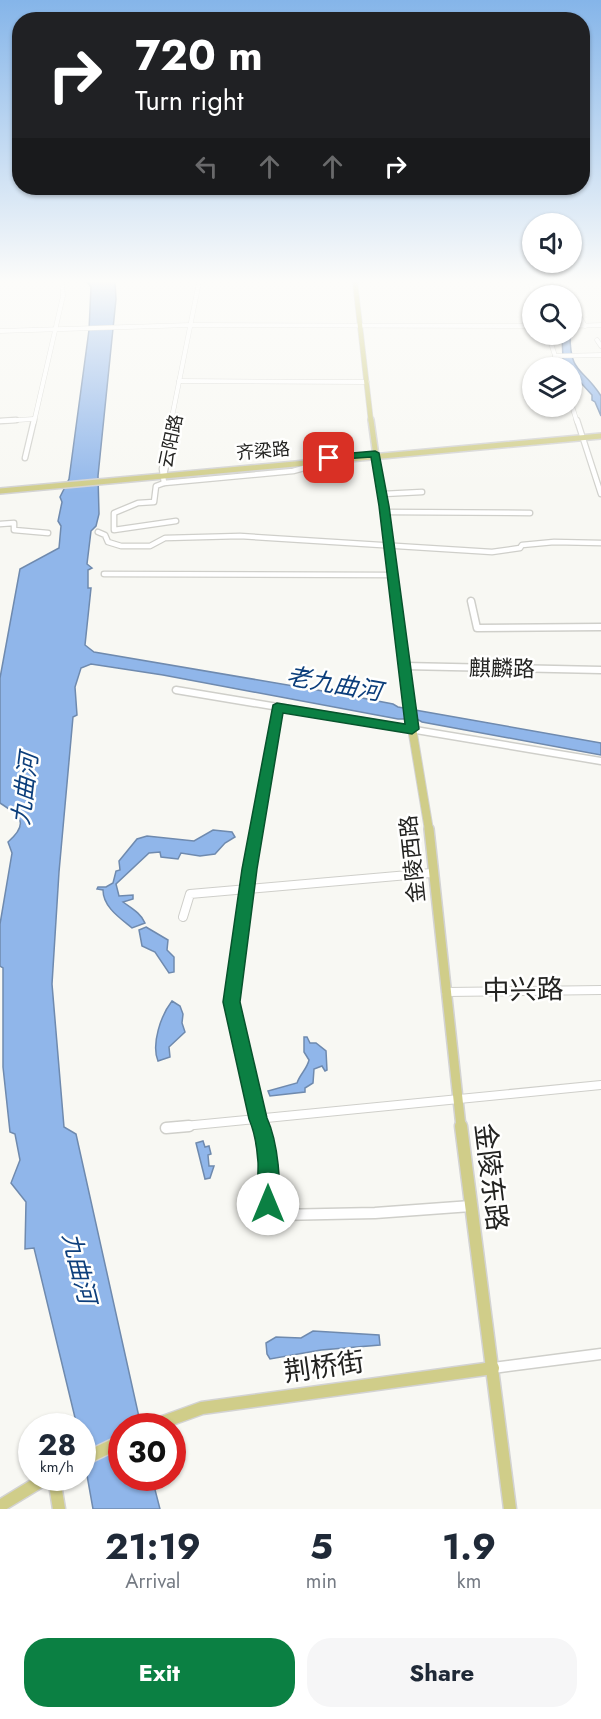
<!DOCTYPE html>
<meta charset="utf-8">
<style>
body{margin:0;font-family:Jost,"Noto Sans SC",sans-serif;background:#f6f6f7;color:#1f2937;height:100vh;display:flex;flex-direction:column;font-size:22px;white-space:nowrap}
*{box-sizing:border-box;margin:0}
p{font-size:20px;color:#747a83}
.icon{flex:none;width:33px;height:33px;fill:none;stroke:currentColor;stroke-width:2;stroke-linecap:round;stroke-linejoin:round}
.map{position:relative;height:1509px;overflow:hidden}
.drawer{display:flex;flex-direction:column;background:#fff;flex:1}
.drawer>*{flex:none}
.hud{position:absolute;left:12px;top:12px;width:578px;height:183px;border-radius:24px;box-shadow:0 2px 4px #0004;background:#202124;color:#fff;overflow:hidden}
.controls{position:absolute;left:522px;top:213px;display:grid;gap:12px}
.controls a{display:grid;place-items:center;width:60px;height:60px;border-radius:50%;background:#fff;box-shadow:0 2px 4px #0004;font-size:30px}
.speed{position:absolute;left:18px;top:1413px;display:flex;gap:12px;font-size:30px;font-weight:700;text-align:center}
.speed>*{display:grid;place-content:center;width:78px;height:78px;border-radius:50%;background:#fff;box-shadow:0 2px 4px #0004;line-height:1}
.speed small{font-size:15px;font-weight:400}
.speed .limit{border:9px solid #d22;background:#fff;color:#111}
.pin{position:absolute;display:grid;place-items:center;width:51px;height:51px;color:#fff;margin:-26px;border-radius:12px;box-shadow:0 3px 9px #0006}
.me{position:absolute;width:66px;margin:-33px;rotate:0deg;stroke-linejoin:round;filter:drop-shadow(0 0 4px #0008)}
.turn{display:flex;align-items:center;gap:21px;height:126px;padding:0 24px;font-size:27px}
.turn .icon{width:78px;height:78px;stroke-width:2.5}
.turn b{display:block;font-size:42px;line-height:51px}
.lanes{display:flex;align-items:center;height:57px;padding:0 24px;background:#0003;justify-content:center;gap:30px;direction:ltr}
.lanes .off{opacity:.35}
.eta{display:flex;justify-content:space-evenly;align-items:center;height:102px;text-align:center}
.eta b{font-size:36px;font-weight:700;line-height:42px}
.primary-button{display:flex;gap:12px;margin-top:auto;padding:12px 24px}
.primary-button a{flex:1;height:69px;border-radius:24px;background:#0b8043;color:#fff;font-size:24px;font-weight:700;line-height:69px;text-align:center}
.primary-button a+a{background:#f6f6f7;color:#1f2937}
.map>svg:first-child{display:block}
.water{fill:#90b6ea;stroke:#6f8aae;stroke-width:1.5}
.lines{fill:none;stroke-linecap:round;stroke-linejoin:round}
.minor-far4-casing{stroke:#cfcfca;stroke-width:5}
.minor-far3-casing{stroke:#cfcfca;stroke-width:7}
.minor-far2-casing{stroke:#cfcfca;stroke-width:9}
.minor-far1-casing{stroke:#cfcfca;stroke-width:10}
.minor-casing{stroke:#cfcfca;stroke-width:13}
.major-far4-casing{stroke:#d3d3d3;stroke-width:6}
.major-far3-casing{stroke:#d3d3d3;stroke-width:8}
.major-far2-casing{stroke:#d3d3d3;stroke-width:10}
.major-far1-casing{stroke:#d3d3d3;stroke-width:12}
.major-casing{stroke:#d3d3d3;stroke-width:15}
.minor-far4{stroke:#fff;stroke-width:4}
.minor-far3{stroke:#fff;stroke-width:4.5}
.minor-far2{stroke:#fff;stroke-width:6}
.minor-far1{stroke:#fff;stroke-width:8}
.minor{stroke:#fff;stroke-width:10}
.major-far4{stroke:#d0cd89;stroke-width:4.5}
.major-far3{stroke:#d0cd89;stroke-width:5}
.major-far2{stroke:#d0cd89;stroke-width:8}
.major-far1{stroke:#d0cd89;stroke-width:9}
.major{stroke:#d0cd89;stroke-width:12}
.route{fill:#0b8043;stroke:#07532c;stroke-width:1.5}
.labels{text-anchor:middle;stroke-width:5;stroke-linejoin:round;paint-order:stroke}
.far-street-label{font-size:18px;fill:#232321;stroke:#fffffe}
.street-label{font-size:22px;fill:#232321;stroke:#fffffe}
.water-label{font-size:24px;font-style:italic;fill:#0c3e7b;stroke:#fffffe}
.near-street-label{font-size:27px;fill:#232321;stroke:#fffffe}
</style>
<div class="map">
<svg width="601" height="1509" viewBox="0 0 601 1509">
<rect width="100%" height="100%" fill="#f8f8f3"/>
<!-- water -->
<g class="water">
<path d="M 87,282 L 115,282 L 116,299 L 98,476 L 99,514 L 96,526 L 91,531 L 87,564 L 92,568 L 88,570 L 88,588 L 91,588 L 85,645 L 94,652 L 352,696 L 393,704 L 398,707 L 601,743 L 601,755 L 422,722 L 417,719 L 398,719 L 163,675 L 91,664 L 81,668 L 75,687 L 77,715 L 73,717 L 59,872 L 52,984 L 64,1127 L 76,1134 L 141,1426 L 122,1426 L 122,1478 L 152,1478 L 160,1509 L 93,1509 L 83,1453 L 82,1426 L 77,1426 L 34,1248 L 25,1249 L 26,1202 L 11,1183 L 20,1160 L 15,1134 L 10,1132 L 3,1067 L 3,968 L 0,966 L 0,924 L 12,853 L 8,842 C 30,823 20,816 0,803 L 0,678 L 20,569 L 59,548 L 61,526 L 58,521 L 62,502 L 60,497 L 69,479 L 89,330 L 91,287 Z"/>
<path d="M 562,335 L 570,335 C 570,375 583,367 601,396 L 601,416 L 595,402 L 592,400 L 592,395 L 572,373 L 572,368 L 568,367 L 563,359 Z"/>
<path d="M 213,830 L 232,832 L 235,837 L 225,843 L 215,854 L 200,856 L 181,853 L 178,859 L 161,857 L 160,852 L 149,853 L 116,884 L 119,896 L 133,895 L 133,899 L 123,902 C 131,908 141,913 145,923 L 132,928 C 120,918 103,907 103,890 L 97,889 L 98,887 L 106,887 L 113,883 L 116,871 L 120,870 L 119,861 L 137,839 L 147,836 L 194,841 Z"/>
<polygon points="146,927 168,940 167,950 174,957 174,972 169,973 155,952 142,946 139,930"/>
<path d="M 172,1001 L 180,1006 L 183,1014 L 182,1023 L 185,1032 L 169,1047 L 170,1057 L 158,1061 C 151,1044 161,1015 172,1001 Z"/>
<path d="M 304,1037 L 307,1037 L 310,1043 L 316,1043 L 326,1051 L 327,1070 L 325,1071 L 322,1066 L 314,1069 L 313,1083 L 305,1088 L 305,1092 L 270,1096 L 268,1091 L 297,1083 C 300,1074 307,1069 309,1060 L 304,1052 Z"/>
<polygon points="203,1141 205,1147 209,1146 211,1154 208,1155 209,1166 214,1166 210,1178 205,1179 196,1143"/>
<polygon points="313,1331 379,1335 380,1345 321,1350 270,1359 267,1354 266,1343 276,1337 301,1338"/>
</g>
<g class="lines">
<defs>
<g id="minor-far4">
<polyline points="530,282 534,296"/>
<polyline points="562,282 568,296"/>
<polyline points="572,304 585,326"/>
<polyline points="572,326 601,325"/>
<polyline points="0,331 190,325 532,326"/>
<polyline points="548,334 559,368"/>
<polyline points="597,340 601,346"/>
<polyline points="555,356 601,355"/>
<polyline points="179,381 367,382"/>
<polyline points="572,406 577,422"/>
<polyline points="0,421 34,419"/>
<polyline points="34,422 63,296 62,282"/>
<polyline points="171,422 199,282"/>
<polyline points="176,422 177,415"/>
</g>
<g id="minor-far3">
<polyline points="172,420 162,469 164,483 293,471 304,468 306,460"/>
<polyline points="577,420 601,494"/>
<polyline points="0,421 16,420"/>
<polyline points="25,458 34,420"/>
<polyline points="164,475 176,420"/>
<polyline points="164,483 156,486 154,502 138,503 114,513 114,530 176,521"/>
<polyline points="383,494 422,492"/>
<polyline points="385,512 530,513"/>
<polyline points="0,524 14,523 14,530 48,533"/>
<polyline points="98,532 105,535 108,542 121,546 150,546 165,538 240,536 492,552 520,548 522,545 554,542 601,543"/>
<polyline points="104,574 393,575"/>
</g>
<g id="minor-far2">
<polyline points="471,601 477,628 601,627"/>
<polyline points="404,666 601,670"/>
<polyline points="176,690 601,761"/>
<polyline points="256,830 277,708"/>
</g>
<g id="minor-far1">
<polyline points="256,829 232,1002 262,1127"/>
<polyline points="183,917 190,894 431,873"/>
<polyline points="446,992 601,990"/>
<polyline points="174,1127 601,1085"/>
</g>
<g id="minor">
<polyline points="261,1126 268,1163 268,1204 277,1215 375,1213 471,1206"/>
<polyline points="166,1128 189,1126"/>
<polyline points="493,1368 601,1354"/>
</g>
<polyline id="major-far4" points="355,282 371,422"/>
<g id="major-far3">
<polyline points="371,420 396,600"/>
<polyline points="0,491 601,436"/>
</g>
<polyline id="major-far2" points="396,599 411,722 429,830"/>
<polyline id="major-far1" points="429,829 461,1127"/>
<g id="major">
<polyline points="461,1126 510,1509"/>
<polyline points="152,1426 202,1408 493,1368"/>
<polyline points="82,1460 122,1441"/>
<polyline points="54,1478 59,1509"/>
<polyline points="0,1506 46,1478"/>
</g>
</defs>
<!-- minor-far4 casing -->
<use href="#minor-far4" class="minor-far4-casing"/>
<!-- minor-far3 casing -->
<use href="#minor-far3" class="minor-far3-casing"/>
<!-- minor-far2 casing -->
<use href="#minor-far2" class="minor-far2-casing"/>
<!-- minor-far1 casing -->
<use href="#minor-far1" class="minor-far1-casing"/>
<!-- minor casing -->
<use href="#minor" class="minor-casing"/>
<!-- major-far4 casing -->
<use href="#major-far4" class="major-far4-casing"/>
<!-- major-far3 casing -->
<use href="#major-far3" class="major-far3-casing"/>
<!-- major-far2 casing -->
<use href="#major-far2" class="major-far2-casing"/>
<!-- major-far1 casing -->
<use href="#major-far1" class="major-far1-casing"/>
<!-- major casing -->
<use href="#major" class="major-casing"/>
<!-- minor-far4 -->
<use href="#minor-far4" class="minor-far4"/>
<!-- minor-far3 -->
<use href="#minor-far3" class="minor-far3"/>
<!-- minor-far2 -->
<use href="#minor-far2" class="minor-far2"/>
<!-- minor-far1 -->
<use href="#minor-far1" class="minor-far1"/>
<!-- minor -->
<use href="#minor" class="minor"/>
<!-- major-far4 -->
<use href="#major-far4" class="major-far4"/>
<!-- major-far3 -->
<use href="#major-far3" class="major-far3"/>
<!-- major-far2 -->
<use href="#major-far2" class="major-far2"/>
<!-- major-far1 -->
<use href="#major-far1" class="major-far1"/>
<!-- major -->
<use href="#major" class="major"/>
</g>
<!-- sky -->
<linearGradient id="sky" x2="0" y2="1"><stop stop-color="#85b5e9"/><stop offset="0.57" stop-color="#fcfcfa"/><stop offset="1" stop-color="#fcfcfa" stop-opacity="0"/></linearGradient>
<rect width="601" height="493" fill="url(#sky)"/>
<!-- route -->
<path class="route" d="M 375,451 L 379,453 L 389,506 L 419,729 L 412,734 L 283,713 L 257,869 L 240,1002 L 267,1118 C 277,1140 284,1189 275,1211 L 268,1214 L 260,1211 C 254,1196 259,1178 258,1162 C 257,1147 255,1133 249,1119 L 223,1002 L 242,869 L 273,705 L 277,703 L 405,724 L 379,506 L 371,457 L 329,460 L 324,458 L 329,455 Z"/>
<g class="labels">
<!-- far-street labels -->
<g class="far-street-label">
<text transform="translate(171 441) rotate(-78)" y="6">云阳路</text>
<text transform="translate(263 451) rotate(-5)" y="6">齐梁路</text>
</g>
<!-- street labels -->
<g class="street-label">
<text transform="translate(502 668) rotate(1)" y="8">麒麟路</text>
<text transform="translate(412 859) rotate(-96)" y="8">金陵西路</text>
</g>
<!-- water labels -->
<g class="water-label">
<text transform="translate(334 684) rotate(10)" y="8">老九曲河</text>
<text transform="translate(25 789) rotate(-83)" y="8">九曲河</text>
<text transform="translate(79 1268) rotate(76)" y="8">九曲河</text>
</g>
<!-- near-street labels -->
<g class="near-street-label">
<text transform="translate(523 990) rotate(-1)" y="9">中兴路</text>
<text transform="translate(491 1177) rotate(83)" y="9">金陵东路</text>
<text transform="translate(324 1367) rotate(-8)" y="9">荆桥街</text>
</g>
</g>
</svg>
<div class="controls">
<a><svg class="icon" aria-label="sound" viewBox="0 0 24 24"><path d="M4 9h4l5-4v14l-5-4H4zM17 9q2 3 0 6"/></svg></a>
<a><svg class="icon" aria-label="search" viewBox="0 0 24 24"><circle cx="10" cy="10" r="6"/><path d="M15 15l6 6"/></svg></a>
<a><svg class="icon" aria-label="layers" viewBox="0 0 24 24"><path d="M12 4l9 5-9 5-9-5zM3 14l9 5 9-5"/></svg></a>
</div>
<div class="speed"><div>28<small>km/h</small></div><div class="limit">30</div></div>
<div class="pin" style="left:329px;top:458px;background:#d93025"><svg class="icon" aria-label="arrive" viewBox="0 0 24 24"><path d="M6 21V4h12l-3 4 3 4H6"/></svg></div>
<svg class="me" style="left:268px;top:1204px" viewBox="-20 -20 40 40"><circle r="19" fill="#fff"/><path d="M0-13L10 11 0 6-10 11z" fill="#0b8043"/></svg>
<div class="hud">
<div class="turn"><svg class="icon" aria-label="right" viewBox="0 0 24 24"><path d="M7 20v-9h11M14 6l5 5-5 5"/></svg><div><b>720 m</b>Turn right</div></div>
<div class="lanes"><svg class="icon off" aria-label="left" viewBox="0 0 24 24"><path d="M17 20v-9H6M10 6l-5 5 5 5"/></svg><svg class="icon off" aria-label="ahead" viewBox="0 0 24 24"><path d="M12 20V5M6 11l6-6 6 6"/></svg><svg class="icon off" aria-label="ahead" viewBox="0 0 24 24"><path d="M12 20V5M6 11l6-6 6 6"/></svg><svg class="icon" aria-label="right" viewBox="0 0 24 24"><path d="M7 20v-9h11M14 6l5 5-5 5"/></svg></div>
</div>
</div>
<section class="drawer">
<div class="eta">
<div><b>21:19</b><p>Arrival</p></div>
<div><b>5</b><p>min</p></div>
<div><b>1.9</b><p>km</p></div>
</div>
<div class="primary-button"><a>Exit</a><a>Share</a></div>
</section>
